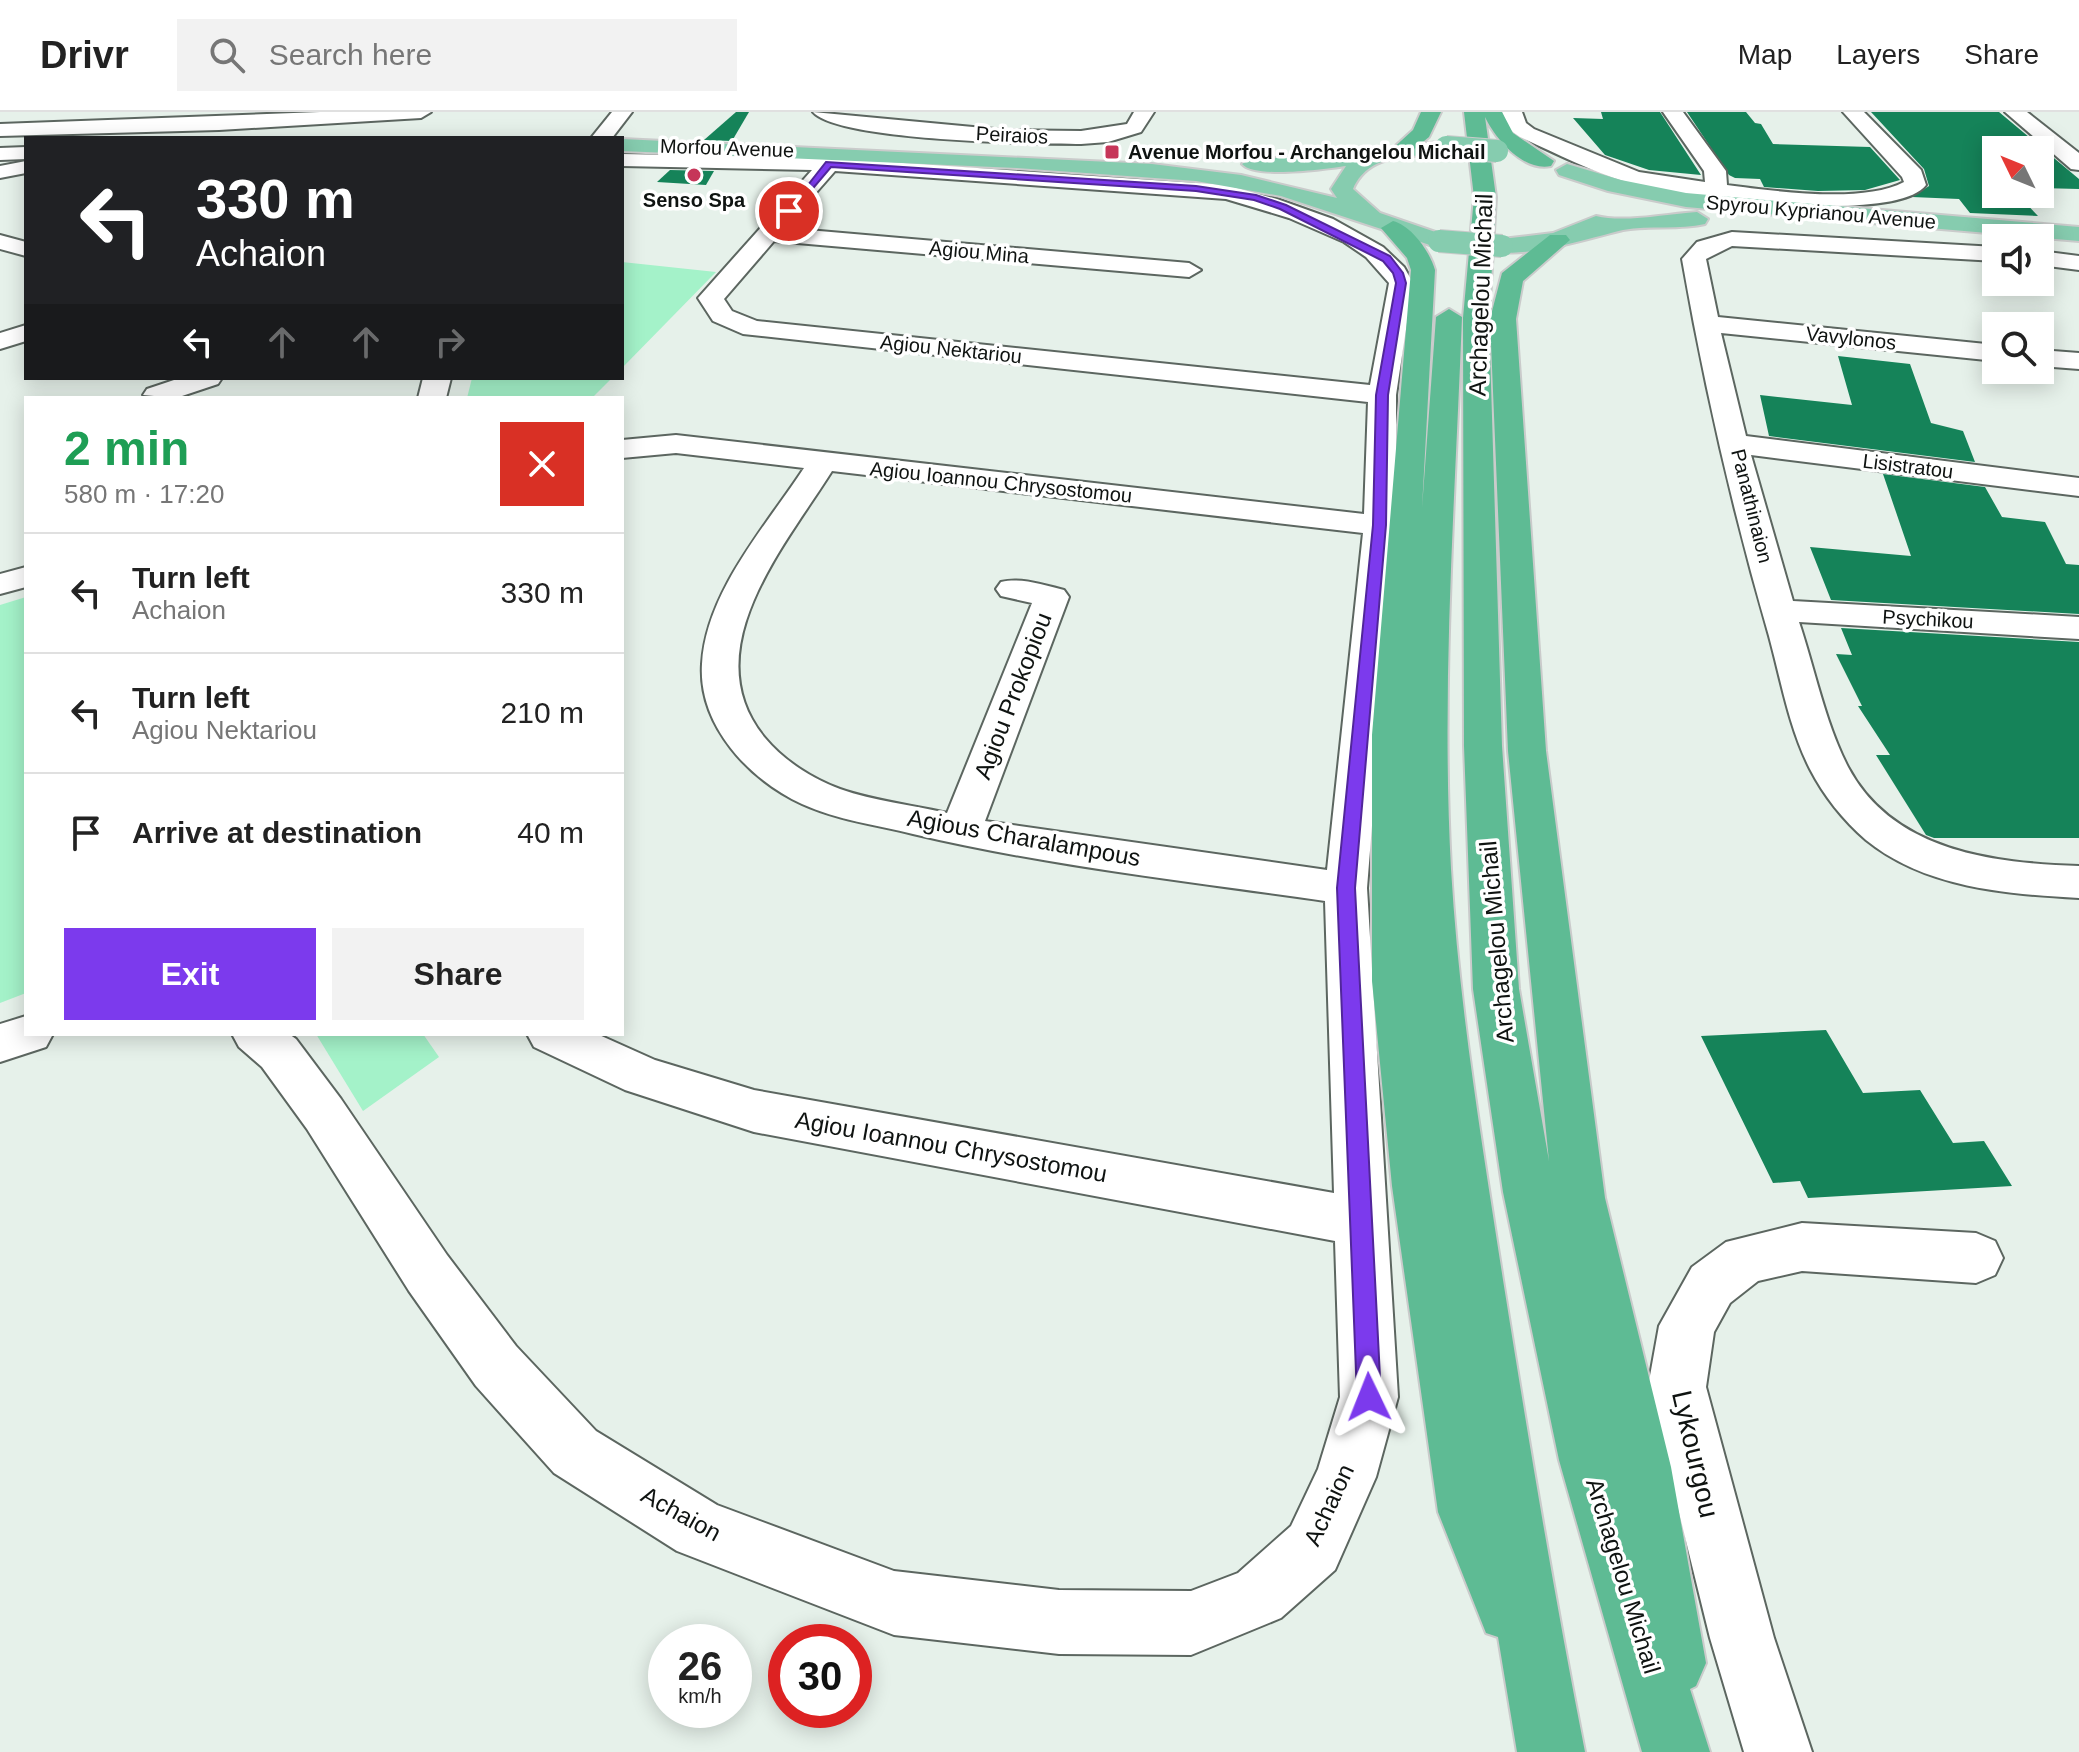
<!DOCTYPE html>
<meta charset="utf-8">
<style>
body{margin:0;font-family:Arial,sans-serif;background:#f2f2f2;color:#222;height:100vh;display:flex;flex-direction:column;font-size:30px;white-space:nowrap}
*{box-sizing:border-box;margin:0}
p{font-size:26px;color:#767676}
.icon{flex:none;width:44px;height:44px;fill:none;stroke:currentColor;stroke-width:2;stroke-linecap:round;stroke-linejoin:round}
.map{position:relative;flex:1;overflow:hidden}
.sheet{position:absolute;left:24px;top:284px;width:600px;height:640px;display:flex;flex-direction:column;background:#fff;border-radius:0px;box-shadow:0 4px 20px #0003}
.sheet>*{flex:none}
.top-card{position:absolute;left:24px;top:24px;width:600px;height:244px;border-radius:0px;box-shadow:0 4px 20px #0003;background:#202124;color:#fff;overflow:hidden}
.needle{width:52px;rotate:313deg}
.buttons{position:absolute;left:1982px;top:24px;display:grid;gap:16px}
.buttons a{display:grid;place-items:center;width:72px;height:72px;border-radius:0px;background:#fff;box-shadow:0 4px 20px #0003;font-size:40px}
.speed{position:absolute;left:648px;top:1512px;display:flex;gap:16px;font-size:40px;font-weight:700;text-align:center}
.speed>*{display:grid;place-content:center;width:104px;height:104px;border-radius:50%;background:#fff;box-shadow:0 4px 20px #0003;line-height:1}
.speed small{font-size:20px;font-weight:400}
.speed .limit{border:12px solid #d22;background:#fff;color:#111}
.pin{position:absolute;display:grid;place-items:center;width:68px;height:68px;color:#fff;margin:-34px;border:4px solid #fff;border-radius:50%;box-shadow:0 2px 8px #0007}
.me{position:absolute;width:88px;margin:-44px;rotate:358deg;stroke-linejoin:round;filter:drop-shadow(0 0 6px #0008)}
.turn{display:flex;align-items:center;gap:28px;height:168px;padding:0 40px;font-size:36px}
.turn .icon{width:104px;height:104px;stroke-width:2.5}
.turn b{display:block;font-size:56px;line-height:68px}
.lanes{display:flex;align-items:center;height:76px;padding:0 40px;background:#0003;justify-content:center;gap:40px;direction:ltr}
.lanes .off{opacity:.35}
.round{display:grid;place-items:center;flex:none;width:84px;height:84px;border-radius:0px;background:#f2f2f2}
.summary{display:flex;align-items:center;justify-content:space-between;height:136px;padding:0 40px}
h1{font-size:48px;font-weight:600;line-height:60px;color:#1e9e55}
.button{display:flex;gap:16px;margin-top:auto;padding:16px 40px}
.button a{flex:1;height:92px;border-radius:0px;background:#7c3aed;color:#fff;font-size:32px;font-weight:600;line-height:92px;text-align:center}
.button a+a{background:#f2f2f2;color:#222}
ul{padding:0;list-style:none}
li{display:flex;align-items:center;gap:24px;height:120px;padding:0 40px;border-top:2px solid #e0e0e0}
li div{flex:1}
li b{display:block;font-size:30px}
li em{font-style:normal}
header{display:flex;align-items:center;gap:48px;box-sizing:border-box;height:112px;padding:0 40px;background:#fff;border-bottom:2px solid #e0e0e0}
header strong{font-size:38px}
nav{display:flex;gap:44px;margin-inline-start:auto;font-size:28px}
.search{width:560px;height:72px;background:#f2f2f2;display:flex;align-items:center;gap:20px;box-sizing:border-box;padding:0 28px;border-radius:0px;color:#767676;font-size:30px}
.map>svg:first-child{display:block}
.green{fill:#a4f2c9}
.building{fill:#158359}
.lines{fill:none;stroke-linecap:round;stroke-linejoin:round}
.minor-casing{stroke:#5c6660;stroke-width:4}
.secondary-casing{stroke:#5c6660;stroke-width:4}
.primary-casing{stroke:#cacbcb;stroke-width:4}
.trunk-casing{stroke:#cacbcb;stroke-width:4}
.minor{fill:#fff;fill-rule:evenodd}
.secondary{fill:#fff;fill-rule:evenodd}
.primary{fill:#86ccaf;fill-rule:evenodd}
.trunk{fill:#5ebb94;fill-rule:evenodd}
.primary-bridge-casing{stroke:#cacbcb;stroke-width:24;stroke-linecap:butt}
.primary-bridge{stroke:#86ccaf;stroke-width:22}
.route{fill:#7c3aed;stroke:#51269a;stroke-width:2}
.poi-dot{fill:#c63659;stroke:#fff;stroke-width:3}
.labels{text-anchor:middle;stroke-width:7;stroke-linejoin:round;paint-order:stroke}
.far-street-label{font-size:20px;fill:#0f1311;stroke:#fff}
.far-poi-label{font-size:20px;font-weight:bold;fill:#0f1311;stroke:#fff;text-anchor:start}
.street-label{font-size:24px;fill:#0f1311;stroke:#fff}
.near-street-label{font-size:28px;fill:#0f1311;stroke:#fff}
</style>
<header>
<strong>Drivr</strong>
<div class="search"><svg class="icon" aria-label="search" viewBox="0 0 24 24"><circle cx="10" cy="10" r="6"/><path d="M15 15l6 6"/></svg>Search here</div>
<nav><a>Map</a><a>Layers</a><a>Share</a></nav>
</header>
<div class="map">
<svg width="2079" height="1640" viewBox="0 0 2079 1640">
<rect width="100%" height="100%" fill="#e6f1ea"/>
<!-- green -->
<g class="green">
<polygon points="622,150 716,160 622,256"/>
<polygon points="472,266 612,266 592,286 467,286"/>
<polygon points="26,485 26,881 0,891 0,493"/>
<polygon points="316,922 423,922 439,945 363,999"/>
</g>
<!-- building -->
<g class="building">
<polygon points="736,0 749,0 732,29 704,28"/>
<polygon points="1601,0 1660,0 1701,63 1649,58 1605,43 1573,6 1603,7"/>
<polygon points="1687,0 1746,0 1755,11 1761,12 1773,32 1870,35 1900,68 1865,78 1818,79 1764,75 1760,67 1735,66 1729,63"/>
<polygon points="1871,0 1999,0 2079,67 2079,77 2040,76 2040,38 1996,38 1996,82 2017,82 2038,104 1970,101 1959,87 1912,85 1929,74 1924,57"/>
<polygon points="670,58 714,59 706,73 657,70"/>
<polygon points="1838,244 1910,252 1931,311 1963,319 1975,350 1769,324 1760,283 1852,293"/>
<polygon points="1883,362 1985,375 2002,405 2045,410 2066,452 2079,453 2079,502 1831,488 1810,435 1911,444"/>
<polygon points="1841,516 2079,530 2079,726 1934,726 1926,723 1876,643 1890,643 1858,594 1862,594 1836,542 1852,543"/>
<polygon points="1826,918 1863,981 1920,978 1953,1031 1984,1029 2012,1074 1808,1086 1800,1069 1773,1071 1701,924"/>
</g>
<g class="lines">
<defs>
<g id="minor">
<polygon points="320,0 431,0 421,6 219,18 0,24 0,12"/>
<path d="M 813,0 L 1005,18 L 1081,19 L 1127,12 L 1134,0 L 1154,0 L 1141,20 L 1108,30 L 1081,32 C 1037,32 838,29 813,0 Z"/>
<path d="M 1502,0 L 1522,0 L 1526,11 L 1534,17 L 1639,60 L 1705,70 L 1704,59 L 1663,0 L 1683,0 L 1726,59 L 1727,73 C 1774,79 1863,92 1904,70 L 1902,65 L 1843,0 L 1864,0 L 1921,58 L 1926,73 C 1895,114 1676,84 1627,70 C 1590,59 1555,41 1520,25 L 1510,18 Z"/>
<polygon points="2005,0 2027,0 2079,41 2079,58 2071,57"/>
<path d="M 622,42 L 829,46 L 1226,73 L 1277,87 L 1333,107 L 1383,135 L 1404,155 L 1413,171 L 1396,283 L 1396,413 L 1367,776 L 1398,1285 L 1376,1365 L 1335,1458 L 1281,1506 L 1191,1543 L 1059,1542 L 894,1523 L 677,1439 L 554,1361 L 476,1274 L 409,1179 L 307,1017 L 262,955 L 239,935 L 232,922 L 289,922 L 296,927 L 341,987 L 447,1143 L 516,1234 L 596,1319 L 717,1393 L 894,1459 L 1059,1478 L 1191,1479 L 1238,1461 L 1291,1414 L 1318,1357 L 1340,1285 L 1335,1129 L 754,1020 L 625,978 L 534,935 L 527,922 L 597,922 L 655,948 L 754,978 L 1334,1081 L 1325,789 C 1187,769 1048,754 913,722 C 877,713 837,708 802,692 C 750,668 698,614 702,552 C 706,480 766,414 804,356 L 676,341 L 622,346 L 622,328 L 676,323 L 1364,402 L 1368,290 L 743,222 L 713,209 L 698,186 L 812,58 L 622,54 ZM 835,59 L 1226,87 L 1289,106 L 1344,130 L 1366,145 L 1389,171 L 1370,273 L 757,209 L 732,199 L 724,187 L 774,129 L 1189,165 L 1201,158 L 1189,151 L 785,116 ZM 832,359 L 1363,421 L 1327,758 L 985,709 L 1069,485 L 1064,478 C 1044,473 1021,465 1001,470 L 996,477 L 1001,484 L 1032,491 L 947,701 C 912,693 874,689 840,677 C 813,667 784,649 765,626 C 693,539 785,434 832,359 Z"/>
<polygon points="26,49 26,61 0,66 0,54"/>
<path d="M 1732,120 L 1996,135 L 1996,149 L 1732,134 L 1706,147 L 1718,205 L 1996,233 L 1996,249 L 1721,221 L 1746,324 L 2079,366 L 2079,384 L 1751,343 L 1793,489 L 2079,505 L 2079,527 L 1799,510 C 1815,558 1825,610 1848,655 C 1893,740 1994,751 2079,754 L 2079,786 C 2006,782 1925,776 1866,728 C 1843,708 1824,684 1810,657 C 1789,616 1781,568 1769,524 C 1733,400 1704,273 1682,147 L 1697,130 Z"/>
<polygon points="0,123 26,130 26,144 0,137"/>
<polygon points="2040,139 2079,144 2079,158 2040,153"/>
<polygon points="26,213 26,229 0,237 0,221"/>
<polygon points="2040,238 2079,241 2079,257 2040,254"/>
<polygon points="180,266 222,266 218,272 176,286 143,283 147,277"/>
<polygon points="423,266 451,266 446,286 418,286"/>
<polygon points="26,455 26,475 0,482 0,462"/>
<polygon points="26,904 26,922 53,922 46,935 0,950 0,912"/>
<polygon points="1802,1111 1976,1121 1995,1129 2003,1146 1995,1163 1976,1171 1802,1159 1758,1169 1730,1191 1714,1220 1706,1275 1774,1526 1812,1640 1744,1640 1710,1526 1648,1275 1659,1214 1692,1155 1726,1130"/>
</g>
<g id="secondary">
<polygon points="612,0 632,0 612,26 591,26"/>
<polygon points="26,35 26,47 0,48 0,36"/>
</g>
<g id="primary">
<path d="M 622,27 L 1152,52 L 1241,63 L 1337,86 L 1331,77 L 1346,54 C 1325,57 1255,67 1242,52 L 1253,46 L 1314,46 L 1446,29 L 1453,31 L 1456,35 L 1453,39 C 1418,48 1371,36 1353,77 L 1380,101 L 1447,124 L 1451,129 L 1439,136 L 1281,84 L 1196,69 L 1017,56 L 622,39 Z"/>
<polygon points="1567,52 1621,68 1686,81 2079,115 2079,129 1686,95 1608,79 1559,63 1556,58"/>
<path d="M 1697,100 L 1708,107 L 1705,112 C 1679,118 1650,113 1623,118 C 1600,123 1505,154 1490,134 L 1502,127 L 1553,121 L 1596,104 C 1624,111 1666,102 1697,100 Z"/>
</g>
<g id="trunk">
<polygon points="1421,0 1441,0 1429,25 1407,43 1393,43 1390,39 1413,18"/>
<path d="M 1464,0 L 1502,0 L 1513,21 L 1554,49 L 1551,54 C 1523,60 1495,26 1485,5 L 1496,85 L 1489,206 L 1502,634 L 1519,877 L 1549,1049 L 1508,639 L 1490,207 L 1502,161 L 1550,123 L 1566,123 L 1570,128 L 1523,169 L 1516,207 L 1546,639 L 1605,1086 L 1671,1355 L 1706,1551 L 1696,1574 L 1690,1577 L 1710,1640 L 1642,1640 L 1559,1348 L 1503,1080 L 1473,877 L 1464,634 L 1463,206 L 1474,85 Z"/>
<path d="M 1393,109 C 1412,114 1430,140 1435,158 L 1422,396 L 1436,205 L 1449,197 L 1462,205 C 1455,389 1441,573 1451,757 C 1459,895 1482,1031 1503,1168 C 1528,1325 1554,1483 1585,1640 L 1517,1640 L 1498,1525 L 1486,1521 L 1438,1400 L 1392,1074 L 1372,869 L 1372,623 L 1411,158 L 1407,146 L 1381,116 Z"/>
</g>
</defs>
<!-- minor casing -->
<use href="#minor" class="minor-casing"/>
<!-- secondary casing -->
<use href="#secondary" class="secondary-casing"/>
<!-- primary casing -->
<use href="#primary" class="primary-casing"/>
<!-- trunk casing -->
<use href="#trunk" class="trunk-casing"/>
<!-- minor -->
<use href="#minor" class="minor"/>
<!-- secondary -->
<use href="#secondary" class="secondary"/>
<!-- primary -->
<use href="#primary" class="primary"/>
<!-- trunk -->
<use href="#trunk" class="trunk"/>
<defs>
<g id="primary-bridge">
<polyline points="1446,35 1497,39"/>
<polyline points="1439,129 1502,134"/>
</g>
</defs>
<!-- primary-bridge casing -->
<use href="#primary-bridge" class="primary-bridge-casing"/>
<!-- primary-bridge -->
<use href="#primary-bridge" class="primary-bridge"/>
</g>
<!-- route -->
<polygon class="route" points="826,50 1196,74 1256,83 1286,93 1390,144 1403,161 1406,171 1388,283 1386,413 1355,776 1381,1285 1377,1293 1369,1297 1360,1293 1357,1285 1337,776 1373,413 1376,283 1396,171 1393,161 1383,149 1280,97 1254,88 1196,79 831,55 792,101 786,101"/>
<!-- markers -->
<g class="poi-dot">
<rect x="1104" y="32" width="16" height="16" rx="4"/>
<circle cx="694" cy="63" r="8"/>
</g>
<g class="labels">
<!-- far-street labels -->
<g class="far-street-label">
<text transform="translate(1012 23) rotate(3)" y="7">Peiraios</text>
<text transform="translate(727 36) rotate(2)" y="7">Morfou Avenue</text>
<text transform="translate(1821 100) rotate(5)" y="7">Spyrou Kyprianou Avenue</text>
<text transform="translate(979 140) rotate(5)" y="7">Agiou Mina</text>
<text transform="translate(1851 226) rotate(6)" y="7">Vavylonos</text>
<text transform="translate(951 237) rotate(6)" y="7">Agiou Nektariou</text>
<text transform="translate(1908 354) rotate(7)" y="7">Lisistratou</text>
<text transform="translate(1001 370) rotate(6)" y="7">Agiou Ioannou Chrysostomou</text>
<text transform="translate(1752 394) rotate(76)" y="7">Panathinaion</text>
<text transform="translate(1928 507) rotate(3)" y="7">Psychikou</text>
</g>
<!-- far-poi labels -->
<g class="far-poi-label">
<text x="1128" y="47">Avenue Morfou - Archangelou Michail</text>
<text x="694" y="95" text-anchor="middle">Senso Spa</text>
</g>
<!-- street labels -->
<g class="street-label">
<text transform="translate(1481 183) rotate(-88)" y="8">Archagelou Michail</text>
<text transform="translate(1013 584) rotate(-69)" y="8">Agiou Prokopiou</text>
<text transform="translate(1024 726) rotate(10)" y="8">Agious Charalampous</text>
<text transform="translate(1497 830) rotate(-95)" y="8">Archagelou Michail</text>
<text transform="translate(951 1035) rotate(10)" y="8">Agiou Ioannou Chrysostomou</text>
<text transform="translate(1329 1393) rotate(-65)" y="8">Achaion</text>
<text transform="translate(681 1402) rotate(29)" y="8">Achaion</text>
<text transform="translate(1623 1464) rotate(73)" y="8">Archagelou Michail</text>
</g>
<!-- near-street labels -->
<g class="near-street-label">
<text transform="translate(1696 1342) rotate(77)" y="10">Lykourgou</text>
</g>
</g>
</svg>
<div class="buttons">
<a><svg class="needle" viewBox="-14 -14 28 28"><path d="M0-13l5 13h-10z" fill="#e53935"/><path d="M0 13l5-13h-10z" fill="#767676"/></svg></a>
<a><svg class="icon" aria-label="sound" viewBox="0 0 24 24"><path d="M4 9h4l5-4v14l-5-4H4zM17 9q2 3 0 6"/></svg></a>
<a><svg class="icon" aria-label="search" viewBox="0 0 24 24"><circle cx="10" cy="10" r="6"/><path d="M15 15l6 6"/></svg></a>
</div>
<div class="speed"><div>26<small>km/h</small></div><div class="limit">30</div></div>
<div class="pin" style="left:789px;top:99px;background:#d93025"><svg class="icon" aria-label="arrive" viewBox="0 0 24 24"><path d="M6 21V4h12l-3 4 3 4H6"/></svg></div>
<svg class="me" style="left:1369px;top:1285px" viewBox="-20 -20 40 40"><path d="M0-17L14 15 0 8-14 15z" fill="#7c3aed" stroke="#fff" stroke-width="4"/></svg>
<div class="top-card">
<div class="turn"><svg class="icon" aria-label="left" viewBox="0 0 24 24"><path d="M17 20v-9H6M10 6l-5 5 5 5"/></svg><div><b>330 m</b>Achaion</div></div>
<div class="lanes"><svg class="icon" aria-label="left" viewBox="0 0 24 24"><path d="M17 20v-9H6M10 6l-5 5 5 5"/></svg><svg class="icon off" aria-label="ahead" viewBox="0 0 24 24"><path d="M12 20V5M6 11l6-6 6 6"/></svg><svg class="icon off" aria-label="ahead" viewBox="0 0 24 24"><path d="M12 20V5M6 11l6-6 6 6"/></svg><svg class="icon off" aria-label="right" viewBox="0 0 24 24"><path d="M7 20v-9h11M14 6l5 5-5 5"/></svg></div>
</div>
<section class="sheet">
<div class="summary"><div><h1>2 min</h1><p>580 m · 17:20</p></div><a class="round" style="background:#d93025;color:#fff"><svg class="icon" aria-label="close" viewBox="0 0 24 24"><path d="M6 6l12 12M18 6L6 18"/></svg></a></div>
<ul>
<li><svg class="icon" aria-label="left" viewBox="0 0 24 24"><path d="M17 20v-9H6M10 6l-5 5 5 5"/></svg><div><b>Turn left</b><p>Achaion</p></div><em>330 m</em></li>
<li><svg class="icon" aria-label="left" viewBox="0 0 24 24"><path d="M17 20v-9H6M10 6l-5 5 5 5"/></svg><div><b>Turn left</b><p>Agiou Nektariou</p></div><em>210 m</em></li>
<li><svg class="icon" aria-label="arrive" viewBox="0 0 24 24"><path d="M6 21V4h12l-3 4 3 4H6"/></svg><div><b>Arrive at destination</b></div><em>40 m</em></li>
</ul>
<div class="button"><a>Exit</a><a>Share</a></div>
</section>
</div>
